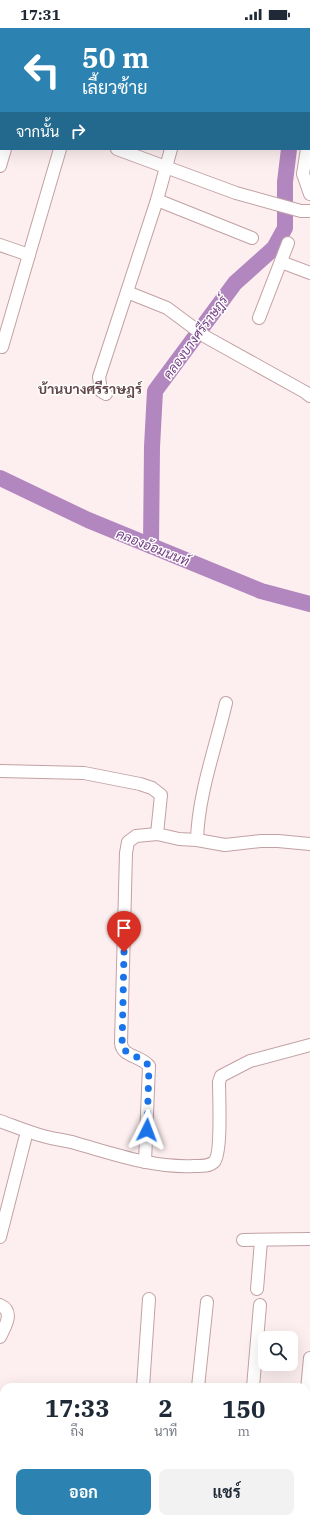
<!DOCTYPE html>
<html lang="th">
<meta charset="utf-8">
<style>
body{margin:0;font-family:"IBM Plex Serif",Sarabun,serif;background:#f2f2f3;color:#1f2937;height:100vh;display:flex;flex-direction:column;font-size:15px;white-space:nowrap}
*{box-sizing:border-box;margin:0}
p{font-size:13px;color:#747a83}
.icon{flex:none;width:22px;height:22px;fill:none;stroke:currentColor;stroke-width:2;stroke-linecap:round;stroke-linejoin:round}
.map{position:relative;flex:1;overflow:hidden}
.details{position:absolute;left:0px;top:1355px;width:310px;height:140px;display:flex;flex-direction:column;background:#fff;border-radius:12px 12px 0 0;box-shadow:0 4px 16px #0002}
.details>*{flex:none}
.hud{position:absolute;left:0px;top:0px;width:310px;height:122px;box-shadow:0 4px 16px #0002;background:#2c83b1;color:#fff;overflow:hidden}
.tools{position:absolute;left:258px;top:1303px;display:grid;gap:8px}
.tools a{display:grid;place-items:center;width:40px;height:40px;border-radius:8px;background:#fff;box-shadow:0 4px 16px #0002;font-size:20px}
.pin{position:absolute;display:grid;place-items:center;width:34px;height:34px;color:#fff;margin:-41px -17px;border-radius:50% 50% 50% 0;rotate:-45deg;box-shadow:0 0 4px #0007}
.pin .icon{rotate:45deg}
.me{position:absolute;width:44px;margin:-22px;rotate:3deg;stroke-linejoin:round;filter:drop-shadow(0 0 3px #0008)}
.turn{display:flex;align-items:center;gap:14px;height:84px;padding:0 16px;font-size:18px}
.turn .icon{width:52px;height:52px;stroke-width:2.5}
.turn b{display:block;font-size:28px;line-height:34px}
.then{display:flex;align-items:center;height:38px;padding:0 16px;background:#0003;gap:8px;font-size:15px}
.eta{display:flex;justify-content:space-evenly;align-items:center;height:68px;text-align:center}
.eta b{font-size:24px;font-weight:700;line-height:28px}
.action{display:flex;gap:8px;margin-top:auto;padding:8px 16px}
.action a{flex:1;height:46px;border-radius:8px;background:#2c83b1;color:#fff;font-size:16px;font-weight:700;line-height:46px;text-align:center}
.action a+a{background:#f2f2f3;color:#1f2937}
.status{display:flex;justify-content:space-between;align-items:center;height:28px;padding:0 20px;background:#fff;direction:ltr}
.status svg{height:11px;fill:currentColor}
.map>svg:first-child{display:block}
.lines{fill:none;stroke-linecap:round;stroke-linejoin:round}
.river{stroke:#b286bf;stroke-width:16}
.minor-casing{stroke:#c2a1a4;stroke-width:14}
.minor{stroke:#fff;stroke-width:12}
.route{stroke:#1a73e8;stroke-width:7;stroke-dasharray:0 12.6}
.labels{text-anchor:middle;stroke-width:3;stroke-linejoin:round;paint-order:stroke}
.water-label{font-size:13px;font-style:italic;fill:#723b82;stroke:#fff}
.quarter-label{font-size:14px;font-weight:bold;fill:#624649;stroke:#fff}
</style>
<div class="status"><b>17:31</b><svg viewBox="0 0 49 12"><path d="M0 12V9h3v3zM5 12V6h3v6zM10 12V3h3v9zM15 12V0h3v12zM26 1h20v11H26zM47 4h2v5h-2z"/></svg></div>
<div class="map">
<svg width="310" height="1495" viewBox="0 0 310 1495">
<rect width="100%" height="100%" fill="#fdeeef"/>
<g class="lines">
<!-- river -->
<g class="river">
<polyline points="309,53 310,50"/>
<polyline points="0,450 88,492 261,563 310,576"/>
<polyline points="151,518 152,419 155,363 235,255 274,220 285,200 285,154 289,121"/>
</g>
<defs>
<g id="minor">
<polyline points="18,1 19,0"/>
<polyline points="39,1 39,0"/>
<polyline points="78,1 78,0"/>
<polyline points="101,1 101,0"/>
<polyline points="205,1 205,0"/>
<polyline points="0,32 1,30"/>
<polyline points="309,114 310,110"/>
<polyline points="117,121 236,165 301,183 310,183"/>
<polyline points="307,121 303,146 310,166"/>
<polyline points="0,138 5,121"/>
<polyline points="157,172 252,210"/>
<polyline points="0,217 29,227"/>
<polyline points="281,234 310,245"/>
<polyline points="127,264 167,280 206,309 305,364 310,368"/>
<polyline points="259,290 288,215"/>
<polyline points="2,319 60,121"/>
<polyline points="106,366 101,363 99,349 157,172 171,121"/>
<polyline points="0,743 84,745 140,756 152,760 161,767 157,806"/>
<path d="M 197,812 C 198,767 216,718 226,675"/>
<path d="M 0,1093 C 14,1098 28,1104 43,1108 C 53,1111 65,1112 75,1115 C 114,1126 153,1140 194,1138 C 200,1138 208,1139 214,1134 C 222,1126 219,1068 219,1054 L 221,1048 L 250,1033 L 310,1017"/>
<path d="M 145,1134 L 149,1038 C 140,1027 122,1029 121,1015 L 126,825 L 128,814 L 136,808 L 157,806 L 179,811 L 197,812 L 225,817 L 261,813 L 278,813 L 310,816"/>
<polyline points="0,1209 25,1111"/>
<polyline points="243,1212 310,1211"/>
<polyline points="257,1261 261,1213"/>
<path d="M 0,1277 C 15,1284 5,1298 0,1309"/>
<polyline points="143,1359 149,1271"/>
<polyline points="198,1359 207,1274"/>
<polyline points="253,1359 260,1277"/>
<polyline points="306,1372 310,1330"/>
<polyline points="306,1435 310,1435"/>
<polyline points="0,1467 4,1469"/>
<polyline points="59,1491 66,1494"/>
<polyline points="42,1495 44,1491"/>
<polyline points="147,1495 148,1491"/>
<polyline points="297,1495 297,1491"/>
</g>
</defs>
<!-- minor casing -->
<use href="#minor" class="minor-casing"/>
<!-- minor -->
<use href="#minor" class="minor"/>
</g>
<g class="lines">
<!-- route -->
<path class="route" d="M 124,924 L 122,1020 C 130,1028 142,1029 149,1038 L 147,1102"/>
</g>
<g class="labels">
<!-- water labels -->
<g class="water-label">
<text transform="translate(195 309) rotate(-54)" y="5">คลองบางศรีราษฎร์</text>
<text transform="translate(153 519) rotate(22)" y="5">คลองอ้อมนนท์</text>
</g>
<!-- quarter labels -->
<g class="quarter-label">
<text x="90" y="366">บ้านบางศรีราษฎร์</text>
</g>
</g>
</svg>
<div class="tools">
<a><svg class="icon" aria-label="search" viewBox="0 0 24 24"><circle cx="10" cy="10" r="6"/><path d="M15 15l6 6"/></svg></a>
</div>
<div class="pin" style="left:124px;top:924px;background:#d93025"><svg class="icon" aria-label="arrive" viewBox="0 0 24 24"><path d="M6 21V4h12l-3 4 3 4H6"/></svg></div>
<svg class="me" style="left:147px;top:1102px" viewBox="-20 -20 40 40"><path d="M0-17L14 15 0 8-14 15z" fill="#1a73e8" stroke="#fff" stroke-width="4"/></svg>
<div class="hud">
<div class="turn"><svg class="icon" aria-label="left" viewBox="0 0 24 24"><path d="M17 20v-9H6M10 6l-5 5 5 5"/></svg><div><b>50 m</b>เลี้ยวซ้าย</div></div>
<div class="then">จากนั้น<svg class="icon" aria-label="right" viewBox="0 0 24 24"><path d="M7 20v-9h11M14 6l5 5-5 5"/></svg></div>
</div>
<section class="details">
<div class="eta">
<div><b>17:33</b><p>ถึง</p></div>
<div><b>2</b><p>นาที</p></div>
<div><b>150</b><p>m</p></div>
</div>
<div class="action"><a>ออก</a><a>แชร์</a></div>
</section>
</div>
